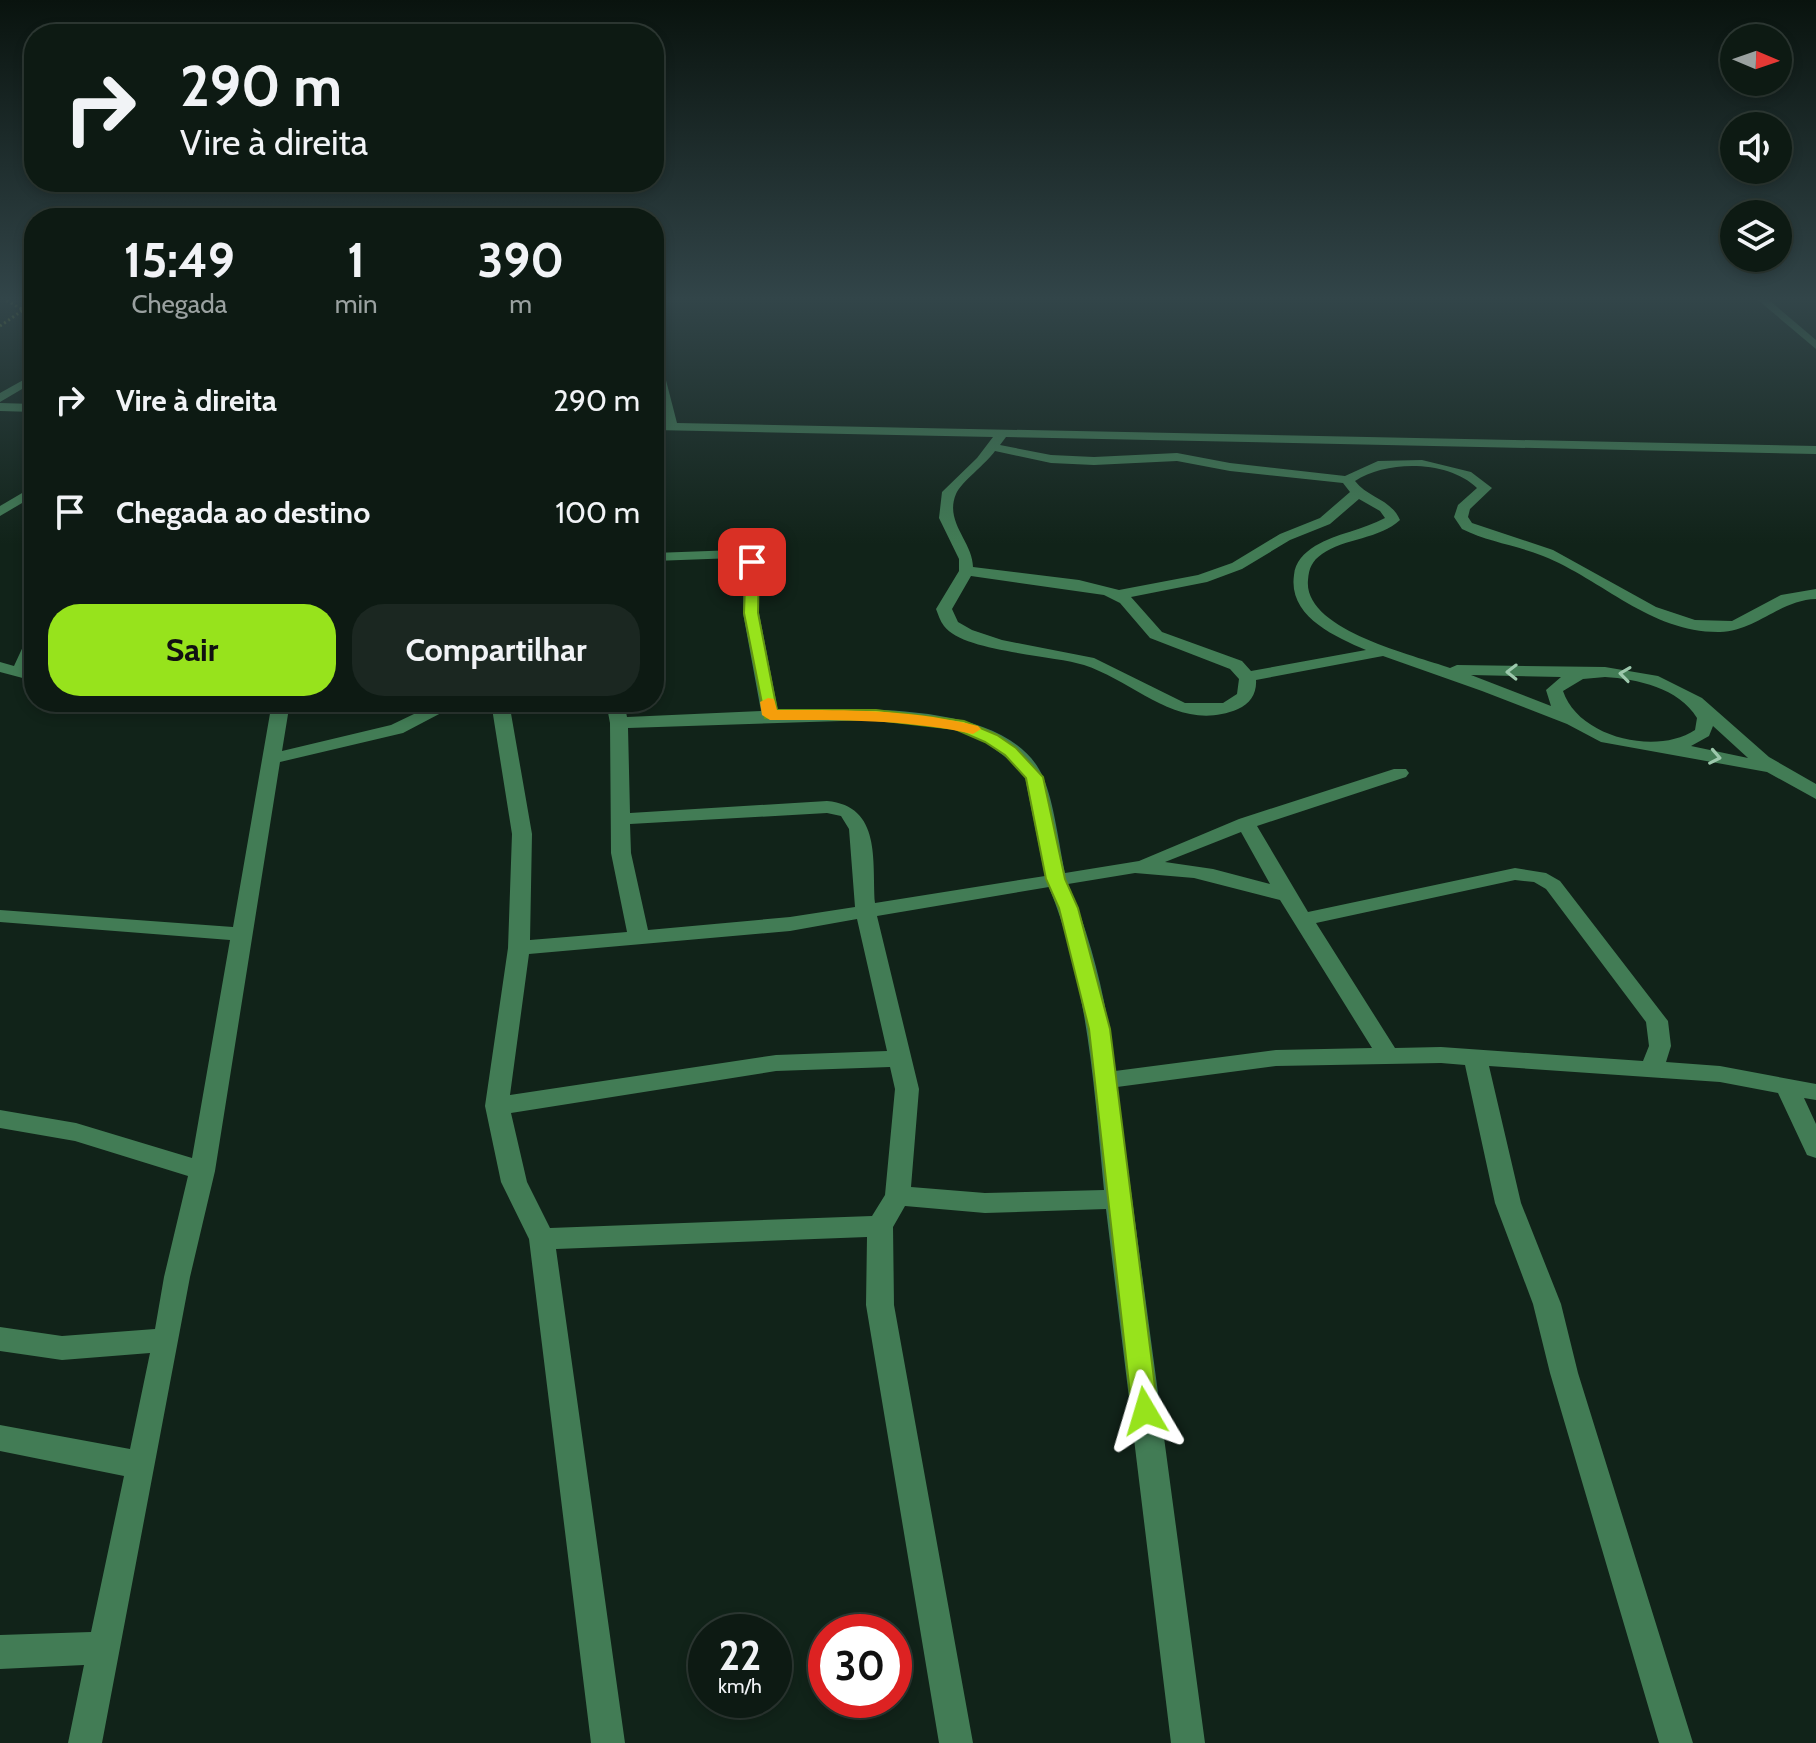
<!DOCTYPE html>
<html lang="pt">
<meta charset="utf-8">
<style>
body{margin:0;font-family:Cabin,sans-serif;background:#1b2721;color:#f1f3f6;height:100vh;display:flex;flex-direction:column;font-size:30px;white-space:nowrap}
*{box-sizing:border-box;margin:0}
p{font-size:26px;color:#9aa1a0}
.icon{flex:none;width:44px;height:44px;fill:none;stroke:currentColor;stroke-width:2;stroke-linecap:round;stroke-linejoin:round}
.map{position:relative;flex:1;overflow:hidden}
.panel{position:absolute;left:24px;top:208px;width:640px;height:504px;display:flex;flex-direction:column;background:#0d1a13;border-radius:32px;box-shadow:0 4px 12px #0003,0 0 0 2px #2d3833}
.panel>*{flex:none}
.guide{position:absolute;left:24px;top:24px;width:640px;height:168px;border-radius:32px;box-shadow:0 4px 12px #0003,0 0 0 2px #2d3833;background:#0d1a13;color:#f1f3f6;overflow:hidden}
.needle{width:52px;rotate:92deg}
.tools{position:absolute;left:1720px;top:24px;display:grid;gap:16px}
.tools a{display:grid;place-items:center;width:72px;height:72px;border-radius:50%;background:#0d1a13;box-shadow:0 4px 12px #0003,0 0 0 2px #2d3833;font-size:40px}
.speed{position:absolute;left:688px;top:1614px;display:flex;gap:16px;font-size:40px;font-weight:700;text-align:center}
.speed>*{display:grid;place-content:center;width:104px;height:104px;border-radius:50%;background:#0d1a13;box-shadow:0 4px 12px #0003,0 0 0 2px #2d3833;line-height:1}
.speed small{font-size:20px;font-weight:400}
.speed .limit{border:12px solid #d22;background:#fff;color:#111}
.pin{position:absolute;display:grid;place-items:center;width:68px;height:68px;color:#fff;margin:-34px;border-radius:16px;box-shadow:0 4px 12px #0006}
.me{position:absolute;width:88px;margin:-44px;rotate:353deg;stroke-linejoin:round;filter:drop-shadow(0 0 6px #0008)}
.turn{display:flex;align-items:center;gap:28px;height:168px;padding:0 24px;font-size:36px}
.turn .icon{width:104px;height:104px;stroke-width:2.5}
.turn b{display:block;font-size:56px;line-height:68px}
.eta{display:flex;justify-content:space-evenly;align-items:center;height:136px;text-align:center}
.eta b{font-size:48px;font-weight:700;line-height:56px}
.cta{display:flex;gap:16px;margin-top:auto;padding:16px 24px}
.cta a{flex:1;height:92px;border-radius:32px;background:#97e31c;color:#111;font-size:32px;font-weight:700;line-height:92px;text-align:center}
.cta a+a{background:#1b2721;color:#f1f3f6}
ul{padding:0;list-style:none}
li{display:flex;align-items:center;gap:24px;height:112px;padding:0 24px}
li div{flex:1}
li b{display:block;font-size:30px}
li em{font-style:normal}
.map>svg:first-child{display:block}
.lines{fill:none;stroke-linecap:round;stroke-linejoin:round}
.path{stroke:#91a93e;stroke-width:3;stroke-dasharray:2 3;stroke-linecap:butt}
.minor{fill:#427c55;fill-rule:evenodd}
.oneway{stroke:#9cc8ac}
.route{fill:#97e31c;stroke:#629412;stroke-width:2}
.slow{fill:#f59e0b}
</style>
<div class="map">
<svg width="1816" height="1743" viewBox="0 0 1816 1743">
<rect width="100%" height="100%" fill="#112319"/>
<g class="lines">
<!-- path -->
<polyline class="path" points="0,326 23,310 6,300"/>
<!-- minor -->
<g class="minor">
<polygon points="1758,300 1769,300 1816,340 1816,349"/>
<path d="M 654,354 L 660,357 L 677,423 L 1816,446 L 1816,454 L 1006,437 L 1000,445 L 1051,455 L 1094,457 L 1177,453 L 1230,463 L 1345,476 L 1378,461 L 1422,460 L 1471,472 L 1492,488 L 1470,509 L 1468,517 L 1472,523 L 1553,550 L 1656,607 L 1695,620 L 1732,621 L 1781,595 L 1816,589 L 1816,599 C 1780,600 1756,631 1720,632 C 1651,633 1603,580 1543,556 C 1516,545 1488,542 1462,529 L 1454,517 L 1458,505 L 1477,488 C 1448,460 1387,460 1355,481 C 1368,498 1391,499 1400,520 C 1380,539 1345,538 1322,554 C 1312,561 1309,568 1308,580 C 1303,630 1414,655 1450,668 L 1457,665 L 1605,667 L 1658,676 L 1702,698 L 1769,757 L 1816,784 L 1816,799 L 1767,772 L 1601,742 L 1567,724 L 1482,691 L 1383,656 L 1256,680 C 1257,693 1250,704 1238,709 C 1179,734 1136,682 1084,665 C 1053,655 963,652 944,626 C 940,621 938,614 936,609 L 959,571 L 959,559 L 939,518 L 942,492 L 977,458 L 993,437 L 654,430 L 654,422 L 664,422 L 654,380 ZM 995,451 L 1051,463 L 1094,465 L 1177,461 L 1230,471 L 1343,483 L 1350,492 L 1320,518 L 1280,534 L 1232,563 L 1198,575 L 1119,590 L 1079,580 L 973,567 C 973,542 944,522 956,494 C 961,482 986,464 995,451 ZM 1359,499 L 1380,511 L 1385,518 C 1363,530 1337,533 1315,546 C 1304,553 1295,562 1294,575 C 1288,616 1334,636 1366,650 L 1251,671 L 1242,661 L 1162,632 L 1131,597 L 1207,582 L 1242,569 L 1290,540 L 1330,524 ZM 971,576 L 1104,595 L 1120,603 L 1150,638 L 1230,669 L 1239,679 L 1237,694 L 1223,703 L 1185,703 L 1094,658 L 1002,640 L 972,630 L 958,622 L 952,609 ZM 1471,675 L 1561,677 L 1546,690 L 1551,706 ZM 1605,677 C 1637,679 1679,688 1697,718 L 1695,730 C 1656,756 1578,737 1563,691 L 1583,679 ZM 1713,726 L 1748,758 L 1691,746 L 1709,736 Z"/>
<polygon points="34,374 34,382 0,402 0,393"/>
<polygon points="0,403 34,404 34,412 0,411"/>
<polygon points="34,486 34,496 0,516 0,506"/>
<path d="M 736,550 L 758,559 L 759,613 L 778,711 C 848,709 1009,698 1043,777 C 1054,802 1059,845 1065,873 L 1139,861 L 1239,819 L 1394,769 L 1406,769 L 1409,773 L 1406,777 L 1257,826 L 1308,912 L 1515,868 L 1546,873 L 1560,881 L 1668,1021 L 1671,1046 L 1666,1062 L 1720,1066 L 1816,1084 L 1816,1100 L 1804,1098 L 1816,1124 L 1816,1158 L 1807,1155 L 1778,1093 L 1720,1082 L 1489,1066 L 1521,1203 L 1561,1304 L 1578,1373 L 1693,1743 L 1659,1743 L 1550,1373 L 1533,1304 L 1495,1203 L 1465,1065 L 1441,1063 L 1276,1066 L 1117,1087 L 1205,1743 L 1171,1743 L 1106,1209 L 985,1213 L 905,1206 L 893,1227 L 894,1305 L 973,1743 L 939,1743 L 866,1305 L 867,1237 L 556,1249 L 625,1743 L 591,1743 L 529,1239 L 501,1182 L 485,1106 L 508,948 L 512,834 L 491,702 L 509,702 L 532,834 L 530,940 L 627,932 L 611,853 L 610,723 L 606,702 L 624,702 L 627,717 L 761,711 L 743,613 L 744,561 L 735,558 L 654,561 L 654,553 ZM 873,720 L 951,728 L 984,741 L 1008,759 L 1025,777 L 1045,876 L 875,903 C 872,861 882,806 827,801 L 630,813 L 628,728 ZM 827,813 L 841,816 L 849,829 L 855,907 L 790,917 L 648,930 L 631,853 L 630,824 ZM 1241,832 L 1270,884 L 1213,869 L 1165,862 ZM 1135,873 L 1194,878 L 1280,900 L 1372,1048 L 1276,1050 L 1115,1071 C 1108,1008 1093,942 1068,884 ZM 1515,880 L 1534,882 L 1546,889 L 1646,1022 L 1649,1046 L 1643,1061 L 1441,1047 L 1395,1048 L 1316,923 ZM 1049,887 C 1088,983 1094,1088 1104,1190 L 985,1193 L 911,1187 L 919,1089 L 877,916 ZM 857,919 L 887,1051 L 776,1055 L 510,1095 L 529,954 L 790,931 ZM 890,1067 L 895,1089 L 885,1195 L 872,1216 L 550,1228 L 527,1182 L 511,1113 L 776,1071 Z"/>
<polygon points="34,635 34,659 29,670 34,671 34,681 0,672 0,662 14,666 26,640"/>
<polygon points="272,702 290,702 282,751 391,725 439,702 462,702 403,733 280,762 215,1171 190,1277 102,1743 68,1743 84,1665 0,1669 0,1635 91,1632 124,1476 0,1451 0,1425 130,1449 150,1353 62,1360 0,1351 0,1327 62,1336 155,1329 164,1277 188,1176 75,1141 0,1128 0,1110 76,1123 192,1158 230,940 0,922 0,910 233,927"/>
</g>
</g>
<!-- one-way arrows -->
<defs><path id="oneway-chevron" d="M-2-3.5L2.5 0L-2 3.5" fill="none" stroke-width="1.6" stroke-linecap="round" stroke-linejoin="round" transform="scale(2)"/></defs>
<g class="oneway">
<use href="#oneway-chevron" transform="translate(1512 672) rotate(-179)"/>
<use href="#oneway-chevron" transform="translate(1625 674) rotate(-172)"/>
<use href="#oneway-chevron" transform="translate(1715 757) rotate(11)"/>
</g>
<!-- sky -->
<linearGradient id="sky" x2="0" y2="1"><stop stop-color="#09130e"/><stop offset="0.55" stop-color="#324549"/><stop offset="1" stop-color="#324549" stop-opacity="0"/></linearGradient>
<rect width="1816" height="544" fill="url(#sky)"/>
<!-- route -->
<polygon class="route" points="752,558 759,562 758,613 777,710 876,710 964,721 997,735 1016,748 1043,777 1065,879 1078,908 1110,1029 1158,1411 1155,1419 1145,1422 1136,1419 1132,1411 1089,1029 1059,908 1046,879 1026,778 1005,755 985,742 955,729 876,720 765,718 744,613 746,562"/>
<!-- slow -->
<path class="slow" d="M 768,698 L 774,699 L 777,710 C 846,710 911,709 978,726 L 981,729 L 973,734 C 905,719 839,720 770,720 L 762,715 L 760,702 Z"/>
</svg>
<div class="tools">
<a><svg class="needle" viewBox="-14 -14 28 28"><path d="M0-13l5 13h-10z" fill="#e53935"/><path d="M0 13l5-13h-10z" fill="#9aa1a0"/></svg></a>
<a><svg class="icon" aria-label="sound" viewBox="0 0 24 24"><path d="M4 9h4l5-4v14l-5-4H4zM17 9q2 3 0 6"/></svg></a>
<a><svg class="icon" aria-label="layers" viewBox="0 0 24 24"><path d="M12 4l9 5-9 5-9-5zM3 14l9 5 9-5"/></svg></a>
</div>
<div class="speed"><div>22<small>km/h</small></div><div class="limit">30</div></div>
<div class="pin" style="left:752px;top:562px;background:#d93025"><svg class="icon" aria-label="arrive" viewBox="0 0 24 24"><path d="M6 21V4h12l-3 4 3 4H6"/></svg></div>
<svg class="me" style="left:1145px;top:1411px" viewBox="-20 -20 40 40"><path d="M0-17L14 15 0 8-14 15z" fill="#97e31c" stroke="#fff" stroke-width="4"/></svg>
<div class="guide">
<div class="turn"><svg class="icon" aria-label="right" viewBox="0 0 24 24"><path d="M7 20v-9h11M14 6l5 5-5 5"/></svg><div><b>290 m</b>Vire à direita</div></div>
</div>
<section class="panel">
<div class="eta">
<div><b>15:49</b><p>Chegada</p></div>
<div><b>1</b><p>min</p></div>
<div><b>390</b><p>m</p></div>
</div>
<ul>
<li><svg class="icon" aria-label="right" viewBox="0 0 24 24"><path d="M7 20v-9h11M14 6l5 5-5 5"/></svg><div><b>Vire à direita</b></div><em>290 m</em></li>
<li><svg class="icon" aria-label="arrive" viewBox="0 0 24 24"><path d="M6 21V4h12l-3 4 3 4H6"/></svg><div><b>Chegada ao destino</b></div><em>100 m</em></li>
</ul>
<div class="cta"><a>Sair</a><a>Compartilhar</a></div>
</section>
</div>
